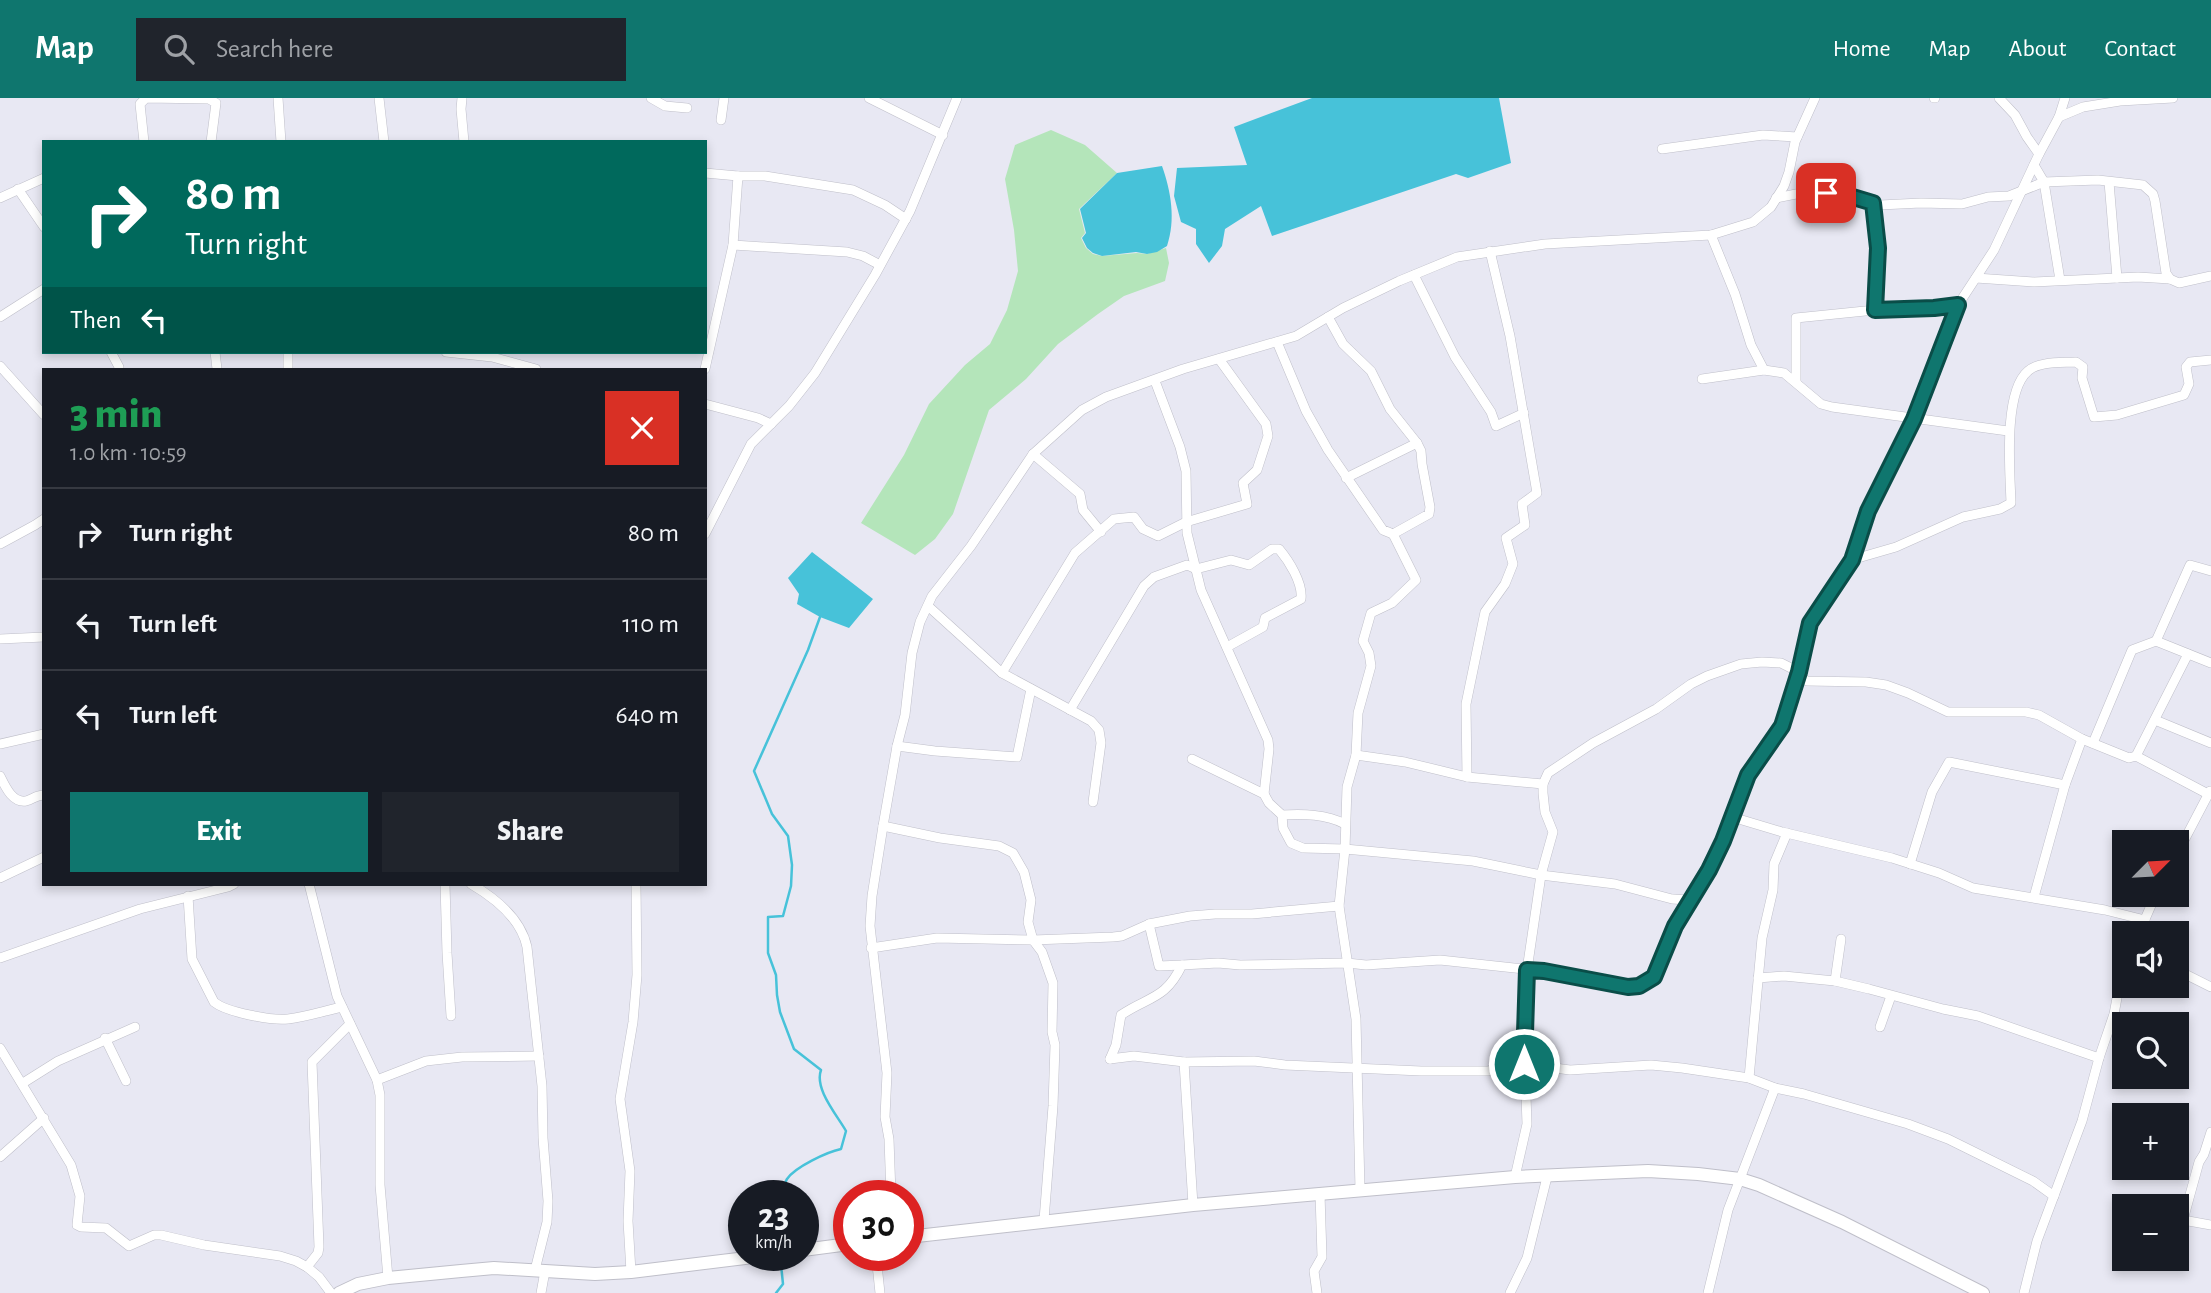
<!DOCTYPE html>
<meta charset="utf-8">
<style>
body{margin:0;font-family:"Alegreya Sans",sans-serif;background:#20242c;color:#f1f3f6;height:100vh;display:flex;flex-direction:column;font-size:26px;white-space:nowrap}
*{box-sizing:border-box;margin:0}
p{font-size:23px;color:#9ea1a6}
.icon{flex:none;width:38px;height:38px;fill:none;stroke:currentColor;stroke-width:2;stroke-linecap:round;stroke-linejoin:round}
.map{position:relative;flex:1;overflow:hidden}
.details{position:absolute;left:42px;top:270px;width:665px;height:518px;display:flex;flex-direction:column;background:#171b24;border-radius:0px;box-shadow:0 4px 10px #0003}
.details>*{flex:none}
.hud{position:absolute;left:42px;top:42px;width:665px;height:214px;border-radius:0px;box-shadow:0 4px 10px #0003;background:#00695c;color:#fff;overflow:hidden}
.needle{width:46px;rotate:66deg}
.fabs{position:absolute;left:2112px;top:732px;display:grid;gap:14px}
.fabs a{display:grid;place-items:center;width:77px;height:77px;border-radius:0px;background:#171b24;box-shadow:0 4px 10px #0003;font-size:35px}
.speed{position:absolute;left:728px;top:1082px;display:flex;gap:14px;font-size:35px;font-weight:700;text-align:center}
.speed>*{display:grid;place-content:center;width:91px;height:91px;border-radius:50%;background:#171b24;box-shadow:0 4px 10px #0003;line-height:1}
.speed small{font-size:18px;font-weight:400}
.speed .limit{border:10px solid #d22;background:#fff;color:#111}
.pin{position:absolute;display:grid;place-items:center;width:60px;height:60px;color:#fff;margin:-30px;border-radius:14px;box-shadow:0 4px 10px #0006}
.me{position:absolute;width:77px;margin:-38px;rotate:0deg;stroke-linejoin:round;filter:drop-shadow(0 0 5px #0008)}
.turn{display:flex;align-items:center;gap:24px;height:147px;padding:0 28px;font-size:32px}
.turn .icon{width:91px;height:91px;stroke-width:2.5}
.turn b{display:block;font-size:49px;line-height:60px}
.then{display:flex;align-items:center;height:66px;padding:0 28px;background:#0003;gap:14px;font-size:26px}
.round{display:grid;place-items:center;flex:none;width:74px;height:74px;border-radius:0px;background:#20242c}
.headline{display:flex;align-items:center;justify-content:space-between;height:119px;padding:0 28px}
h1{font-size:42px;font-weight:800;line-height:52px;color:#1e9e55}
.action{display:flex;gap:14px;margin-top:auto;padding:14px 28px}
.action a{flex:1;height:80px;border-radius:0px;background:#0f766e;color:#fff;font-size:28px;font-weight:800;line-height:80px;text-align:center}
.action a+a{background:#20242c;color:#f1f3f6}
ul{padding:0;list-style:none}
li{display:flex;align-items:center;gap:21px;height:91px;padding:0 28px;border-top:2px solid #363941}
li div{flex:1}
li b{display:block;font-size:26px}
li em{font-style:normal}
header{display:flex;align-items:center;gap:42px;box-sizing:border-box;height:98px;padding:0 35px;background:#0f766e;color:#fff}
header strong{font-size:33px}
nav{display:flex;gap:38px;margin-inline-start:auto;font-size:24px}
.search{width:490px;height:63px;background:#20242c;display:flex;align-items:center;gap:18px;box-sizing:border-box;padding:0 24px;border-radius:0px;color:#9ea1a6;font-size:26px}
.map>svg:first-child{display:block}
.green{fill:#b4e5ba}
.water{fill:#47c2d9}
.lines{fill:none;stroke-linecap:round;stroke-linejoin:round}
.stream{stroke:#47c2d9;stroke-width:2.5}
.street-casing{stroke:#bfbfc9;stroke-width:10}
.secondary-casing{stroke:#bfbfc9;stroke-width:14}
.street{stroke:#fff;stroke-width:9}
.secondary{stroke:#fff;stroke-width:12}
.route-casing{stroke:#0a4d48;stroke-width:18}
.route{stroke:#0f766e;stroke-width:12}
</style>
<header>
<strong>Map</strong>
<div class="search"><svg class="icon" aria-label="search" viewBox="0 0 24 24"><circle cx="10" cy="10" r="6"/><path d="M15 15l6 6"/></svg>Search here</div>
<nav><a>Home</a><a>Map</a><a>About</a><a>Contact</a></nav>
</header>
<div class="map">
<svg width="2211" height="1195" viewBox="0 0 2211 1195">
<rect width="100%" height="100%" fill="#e8e8f3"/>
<!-- green -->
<polygon class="green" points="1051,32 1085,47 1117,75 1079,111 1085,135 1081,140 1086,150 1093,156 1102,158 1137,155 1147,156 1166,150 1169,165 1165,183 1124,198 1098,216 1058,246 1026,281 989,312 953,416 935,441 915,457 861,425 904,357 929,306 965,267 990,246 1007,212 1018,173 1014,132 1005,81 1015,47"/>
<!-- water -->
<g class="water">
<polygon points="1312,0 1499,0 1511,65 1468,80 1456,76 1272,138 1261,108 1225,131 1222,148 1209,165 1196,146 1196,131 1181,124 1174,98 1177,70 1247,67 1234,29"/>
<path d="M 1162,68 C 1171,93 1176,122 1167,148 L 1157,154 L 1147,156 L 1136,154 L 1102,158 L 1093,155 L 1087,150 L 1082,140 L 1086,135 L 1080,111 L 1117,75 Z"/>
<polygon points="812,454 873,501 849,530 820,519 797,506 799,496 788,480"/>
</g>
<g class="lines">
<!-- stream -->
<g class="stream">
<path d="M 781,1097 C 783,1092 784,1086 787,1081 C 795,1069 827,1054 841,1051 L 846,1033 C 837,1017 814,991 821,972 L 794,951 L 780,914 L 777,897 L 776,877 L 768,855 L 768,819 L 783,818 L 791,788 L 792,767 L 788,738 L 772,716 L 754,673 L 808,552 L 820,519"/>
<polyline points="776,1195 783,1186 780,1157"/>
</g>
<defs>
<g id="street">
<polyline points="278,0 281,44"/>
<polyline points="379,0 384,44"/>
<polyline points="462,0 461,11 464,44"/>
<polyline points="651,0 665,8 687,10"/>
<polyline points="869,0 943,37"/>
<polyline points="1934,0 1935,0"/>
<polyline points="1999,0 2015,17 2027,39 2039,56"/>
<polyline points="2059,19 2083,9 2120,3 2173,0"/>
<polyline points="721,22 724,0"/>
<polyline points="144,44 140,6 146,0 209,1 216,5 211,44"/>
<polyline points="1662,51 1763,37 1797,39"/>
<polyline points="2034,67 2044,84 2060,182"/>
<polyline points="705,75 738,78 765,78 853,92 885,107 906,121"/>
<polyline points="2109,84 2117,180"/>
<polyline points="18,91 44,129"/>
<polyline points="0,100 44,80"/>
<polyline points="1776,100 1801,95 1819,94 1853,99 1880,107 1921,105 1962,106 1988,99 2009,98 2044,84 2098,82 2143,87 2153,96 2155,103 2166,175 2170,181"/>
<polyline points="1873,105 1878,151 1875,212"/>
<polyline points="1711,137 1735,196 1751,247 1764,272 1784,275 1821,306 1832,309 2008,333"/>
<polyline points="733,147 847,154 863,158 880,167"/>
<polyline points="1414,177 1455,259 1491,314 1496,328 1524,315"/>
<polyline points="1976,180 2034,184 2138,179 2170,181 2179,185 2211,178"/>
<polyline points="0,219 44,191"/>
<polyline points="1277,244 1306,313 1328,352 1383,432 1393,436 1429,416 1430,409 1422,366 1421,353 1417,345 1390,311 1371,273 1343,246 1328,219"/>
<polyline points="111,254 119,269"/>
<polyline points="215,254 217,271"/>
<polyline points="288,254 288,271"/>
<polyline points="446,254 492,259 536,271"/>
<polyline points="0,268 44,317"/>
<polyline points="705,271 733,147 738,78"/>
<polyline points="1702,281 1764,272"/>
<polyline points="1155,283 1180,349 1186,373 1187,435 1201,492 1268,642 1269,651 1264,696"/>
<polyline points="1796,284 1796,220 1875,212 1934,210 1958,207"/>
<polyline points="705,306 758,320 771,326"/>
<polyline points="1033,356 1080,396 1083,412 1101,434"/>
<polyline points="1346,380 1417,345"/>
<polyline points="705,436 751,346 789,308 815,275 875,177 910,113 957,0"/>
<polyline points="0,446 35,427 44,421"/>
<polyline points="1851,462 1868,413 1914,321 1958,207 1994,152 2039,56 2059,19 2065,0"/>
<polyline points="928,508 1002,575 1091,623 1099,632 1101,645 1093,704"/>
<polyline points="0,541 44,539"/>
<polyline points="2156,543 2190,467 2211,473"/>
<polyline points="1002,575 1075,455 1114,421 1134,419 1143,431 1158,438 1186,424 1247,406 1243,385 1257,372 1268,338 1266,326 1219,261"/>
<path d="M 1070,612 L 1144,488 L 1154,479 L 1187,467 L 1196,471 L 1231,462 L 1249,467 L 1272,451 L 1279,451 C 1289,463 1303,485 1301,501 L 1265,520 L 1263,529 L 1227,549"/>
<polyline points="2155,622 2211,645"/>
<polyline points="2093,645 2132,552 2156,543 2211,565"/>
<polyline points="0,646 44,636"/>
<polyline points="897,648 935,653 1017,659 1031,591"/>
<polyline points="1356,657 1405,664 1467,679 1543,686"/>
<polyline points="2136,658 2188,556"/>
<path d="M 1192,661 L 1264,696 L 1269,705 L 1282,717 C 1304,716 1326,716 1345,726"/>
<path d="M 0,678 C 5,688 12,705 26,703 C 33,701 36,697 44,697"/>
<polyline points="1467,679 1466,606 1485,514 1505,486 1513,466 1506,440 1525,427 1522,406 1537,395 1510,238 1490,153"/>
<polyline points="1282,717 1283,730 1291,745 1303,750 1345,751 1473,763 1541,777 1615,786 1672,801 1689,802"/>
<polyline points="1732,719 1782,734 1892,760 1939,775 1973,790 2105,812 2145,822"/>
<polyline points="883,728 940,740 999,748 1013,755 1024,774 1031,802 1028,824 1033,842 1042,854 1053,885 1052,934 1055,947 1053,1008 1044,1122"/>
<polyline points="2177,756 2210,693"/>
<polyline points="1910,766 1932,694 1949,664 2065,687"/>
<polyline points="0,780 44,759"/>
<polyline points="309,786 337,898 377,982 380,997 380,1087 388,1180"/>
<polyline points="445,786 447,855 451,918"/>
<path d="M 471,786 C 495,800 521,821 527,849 L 542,988 L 543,1040 L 548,1103 L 547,1124 L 535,1172"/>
<path d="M 188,798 L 192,861 L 214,904 C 226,914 272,923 288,921 C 306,919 324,913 342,909"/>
<polyline points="2034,799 2065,687 2082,641"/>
<polyline points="1149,826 1159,868 1182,867"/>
<polyline points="2139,835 2156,796"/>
<polyline points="871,850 937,840 1033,842 1113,839 1122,838 1149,826 1190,818 1215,816 1252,816 1339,808"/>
<polyline points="0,860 140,811 228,789 234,786"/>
<polyline points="2177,872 2211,889"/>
<polyline points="1758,880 1784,878 1835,883 1869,891 1943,911 1978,918 2099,960"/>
<polyline points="1835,883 1841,841"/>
<polyline points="1880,929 1891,898"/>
<polyline points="105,940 126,983"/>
<polyline points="0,950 71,1067 80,1098 77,1127 81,1129 106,1130 129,1148 154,1137 161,1137 204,1147 280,1158 296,1163 307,1169 319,1179 331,1195"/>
<path d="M 1110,961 L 1116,947 L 1121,917 C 1149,898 1165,902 1182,867 L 1218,865 L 1240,867 L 1347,865 L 1366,867 L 1440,862 L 1543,873 L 1628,889 L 1639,888 L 1654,879 L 1675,828 L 1709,772 L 1723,743 L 1748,677 L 1782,628 L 1799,574 L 1810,525 L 1851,462 L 1896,449 L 1963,419 L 2000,411 L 2011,405 C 2010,374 2003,294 2028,273 C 2039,263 2061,265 2076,264 L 2083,269 L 2082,280 L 2094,319 L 2117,317 L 2184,297 L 2189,286 L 2186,269 L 2190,264 L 2211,262"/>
<polyline points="1110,961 1134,958 1184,964 1254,963 1285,967 1421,973 1488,973 1524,966 1570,972 1651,967 1682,970 1749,980 1775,990 1804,996 1908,1026 1948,1041 2033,1083 2054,1098"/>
<polyline points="1184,964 1193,1107"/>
<polyline points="1749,980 1762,840 1773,792 1774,766 1787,735"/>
<polyline points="377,982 426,963 462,959 539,958"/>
<polyline points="23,985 58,963 135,929"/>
<polyline points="0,1059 44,1020"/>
<polyline points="1515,1079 1527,1026 1524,942 1527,872 1541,777 1553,734 1545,714 1543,695 1543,686 1548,675 1593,645 1656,611 1691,586 1707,578 1741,566 1762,564 1781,565 1799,574 1802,580 1807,583 1866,584 1886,587 1908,595 1948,614 2026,614 2039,617 2082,641 2129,660 2136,658 2208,696"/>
<polyline points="1360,1092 1356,921 1339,808 1345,751 1347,689 1356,657 1358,615 1371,568 1369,555 1363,543 1371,515 1392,505 1416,482 1393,436"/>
<polyline points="891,1097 889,1041 885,1019 887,975 870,828 872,798 883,728 897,648 905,617 912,555 920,524 932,498 971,448 1033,356 1082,312 1106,299 1183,271 1296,238 1343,210 1399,183 1457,159 1545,146 1711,137 1753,124 1771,109 1784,88 1789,74 1795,44 1815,0"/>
<polyline points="2183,1122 2211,1127"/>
<polyline points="2177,1136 2183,1122 2199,1064 2204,1056 2211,1034"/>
<polyline points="876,1157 880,1195"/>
<polyline points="307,1169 318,1155 319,1149 312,964 350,926"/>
<polyline points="631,1174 628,1123 630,1073 620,1001 633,924 637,877 636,786"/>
<polyline points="541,1195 545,1173"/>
<polyline points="1317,1195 1314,1173 1322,1159 1320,1096"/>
<polyline points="1510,1195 1527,1160 1547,1079"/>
<polyline points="1708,1195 1728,1112 1775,990"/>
<polyline points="2024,1195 2037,1143 2082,1023 2099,960 2114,916 2120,884 2124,870"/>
</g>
<g id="secondary">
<polyline points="908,1139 1193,1107 1515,1079 1648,1073 1698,1076 1740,1081 1759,1087 1842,1124 1983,1195"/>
<polyline points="803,1152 849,1146"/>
<polyline points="339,1195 358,1186 388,1180 461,1173 494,1170 595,1176 631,1174 770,1157"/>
</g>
</defs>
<!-- street casing -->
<use href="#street" class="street-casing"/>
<!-- secondary casing -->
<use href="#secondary" class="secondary-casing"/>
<!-- street -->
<use href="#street" class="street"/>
<!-- secondary -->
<use href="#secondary" class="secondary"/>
</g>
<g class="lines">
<defs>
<polyline id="route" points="1524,966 1527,872 1544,873 1628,889 1639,888 1654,879 1675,828 1709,772 1723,743 1748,677 1782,628 1799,574 1810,525 1852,462 1868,413 1914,321 1958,207 1934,210 1875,212 1878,150 1873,105 1853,99 1826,95"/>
</defs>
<!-- route casing -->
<use href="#route" class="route-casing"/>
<!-- route -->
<use href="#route" class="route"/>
</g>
</svg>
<div class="fabs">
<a><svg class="needle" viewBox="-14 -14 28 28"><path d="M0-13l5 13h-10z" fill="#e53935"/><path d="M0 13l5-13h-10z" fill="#9ea1a6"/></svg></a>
<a><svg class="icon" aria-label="sound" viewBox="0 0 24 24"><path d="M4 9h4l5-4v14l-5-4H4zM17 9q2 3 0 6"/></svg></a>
<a><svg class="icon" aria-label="search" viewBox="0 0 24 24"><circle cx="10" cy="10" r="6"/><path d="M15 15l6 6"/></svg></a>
<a>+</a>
<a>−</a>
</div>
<div class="speed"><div>23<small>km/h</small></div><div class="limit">30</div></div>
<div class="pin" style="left:1826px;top:95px;background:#d93025"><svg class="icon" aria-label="arrive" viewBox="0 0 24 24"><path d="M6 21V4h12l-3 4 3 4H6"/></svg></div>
<svg class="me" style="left:1524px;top:966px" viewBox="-20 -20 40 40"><circle r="17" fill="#0f766e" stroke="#fff" stroke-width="3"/><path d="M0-11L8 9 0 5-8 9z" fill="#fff"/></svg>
<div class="hud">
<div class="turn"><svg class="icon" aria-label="right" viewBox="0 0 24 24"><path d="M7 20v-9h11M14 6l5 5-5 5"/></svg><div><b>80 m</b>Turn right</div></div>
<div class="then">Then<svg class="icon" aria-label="left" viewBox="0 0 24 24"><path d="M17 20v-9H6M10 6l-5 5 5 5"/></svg></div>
</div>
<section class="details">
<div class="headline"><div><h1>3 min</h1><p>1.0 km · 10:59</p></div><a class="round" style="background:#d93025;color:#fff"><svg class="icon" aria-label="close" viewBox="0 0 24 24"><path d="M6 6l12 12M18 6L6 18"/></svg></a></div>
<ul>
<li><svg class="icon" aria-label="right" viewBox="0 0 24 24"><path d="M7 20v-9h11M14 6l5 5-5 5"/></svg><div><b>Turn right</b></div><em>80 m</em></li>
<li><svg class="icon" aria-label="left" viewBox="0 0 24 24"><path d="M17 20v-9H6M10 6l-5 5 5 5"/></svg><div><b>Turn left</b></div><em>110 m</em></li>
<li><svg class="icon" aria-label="left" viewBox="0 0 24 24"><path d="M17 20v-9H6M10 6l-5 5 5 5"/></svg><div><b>Turn left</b></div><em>640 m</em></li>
</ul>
<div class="action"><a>Exit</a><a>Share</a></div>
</section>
</div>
